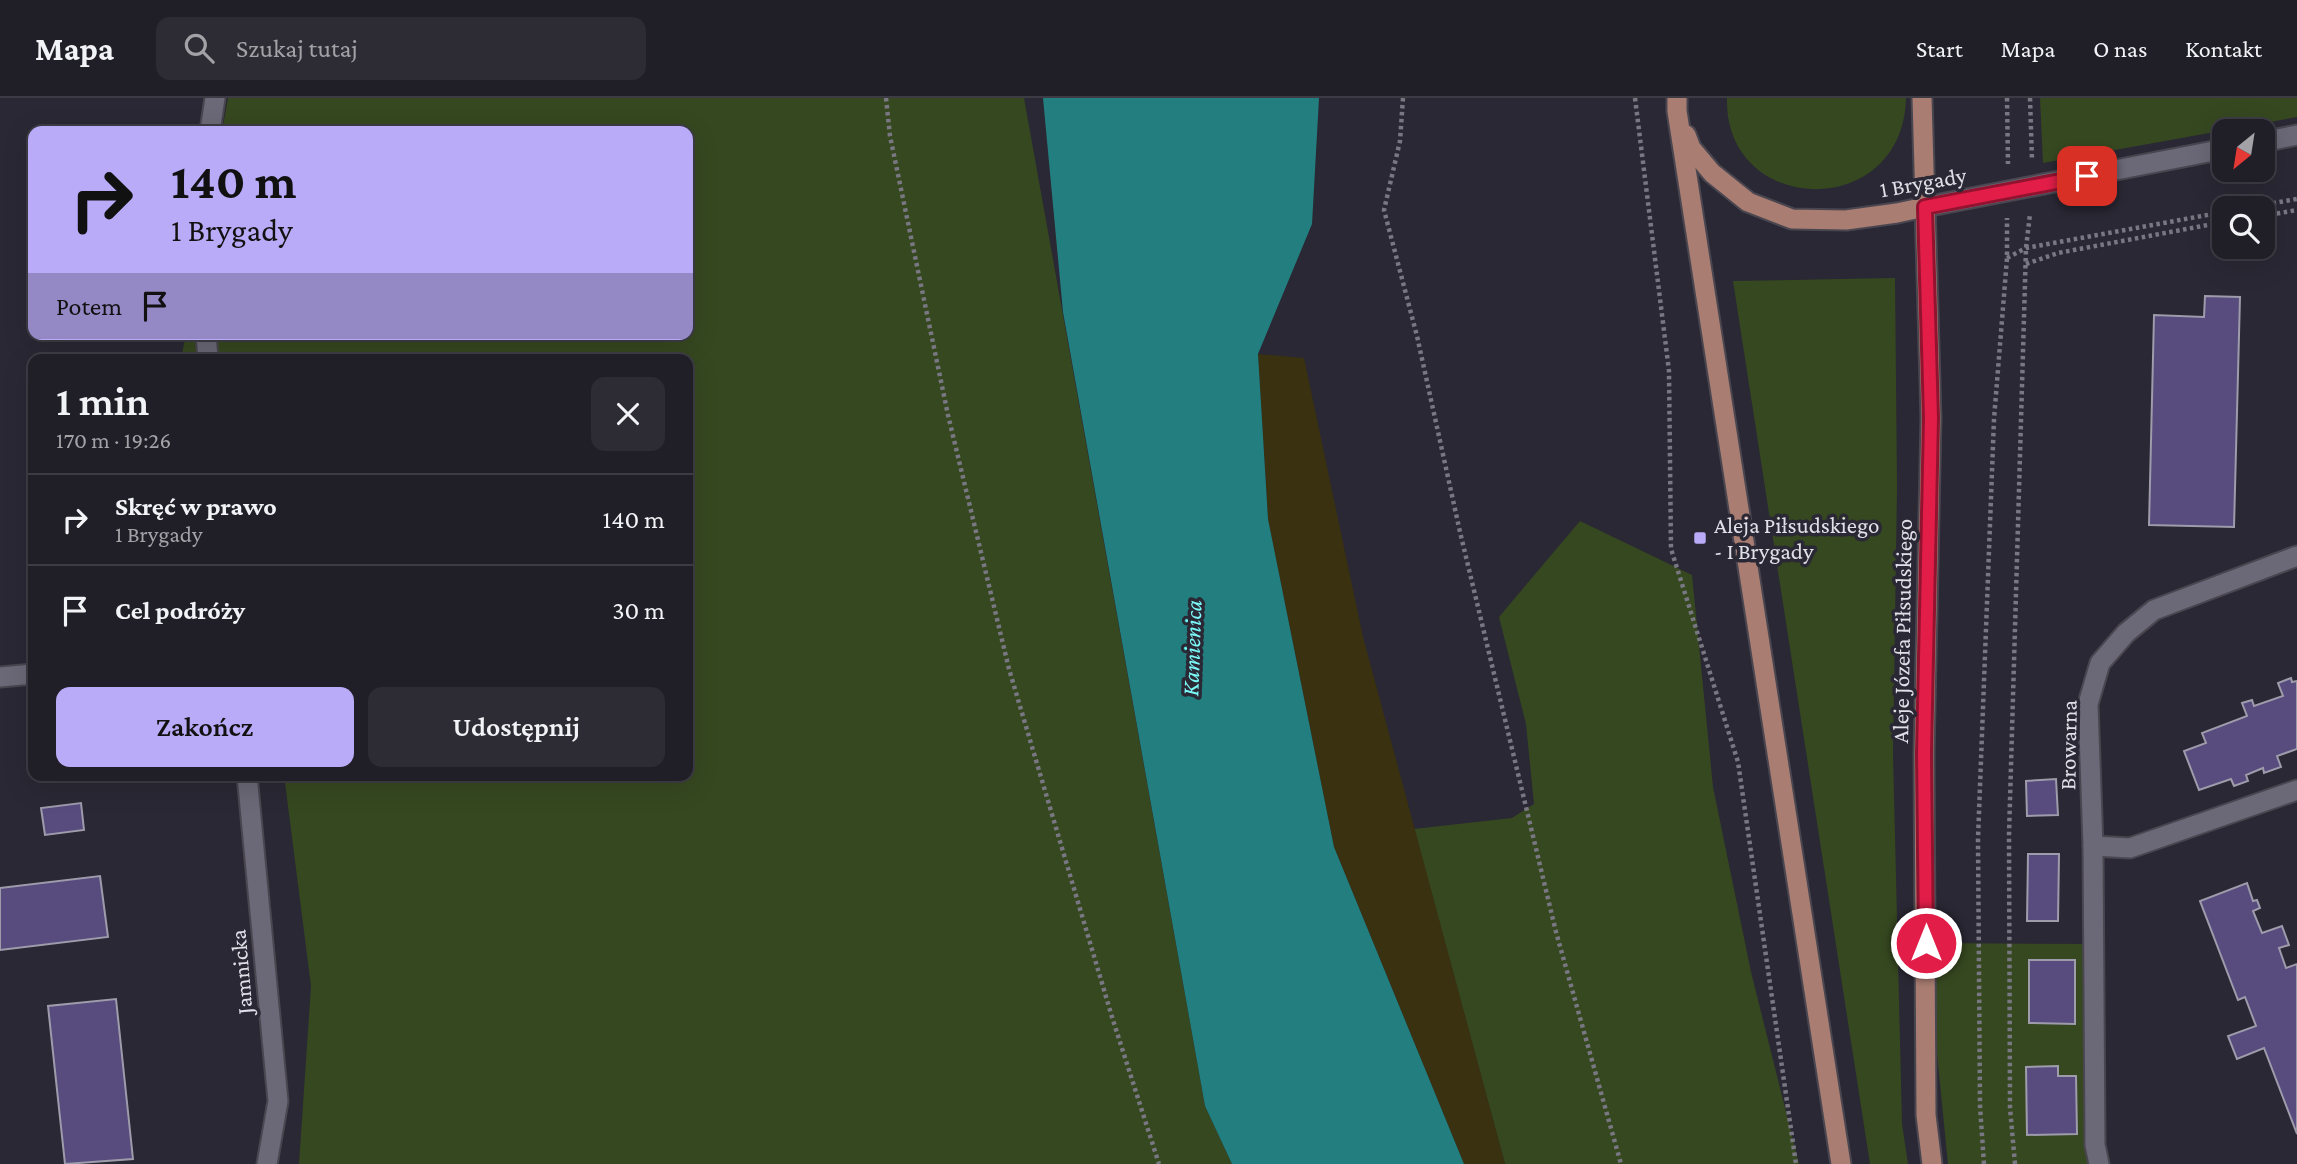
<!DOCTYPE html>
<html lang="pl">
<meta charset="utf-8">
<style>
body{margin:0;font-family:"Crimson Pro",serif;background:#2d2b33;color:#f1f3f6;height:100vh;display:flex;flex-direction:column;font-size:26px;white-space:nowrap}
*{box-sizing:border-box;margin:0}
p{font-size:23px;color:#a2a2a7}
.icon{flex:none;width:38px;height:38px;fill:none;stroke:currentColor;stroke-width:2;stroke-linecap:round;stroke-linejoin:round}
.map{position:relative;flex:1;overflow:hidden}
.details{position:absolute;left:28px;top:256px;width:665px;height:427px;display:flex;flex-direction:column;background:#201e27;border-radius:14px;box-shadow:0 7px 28px #0002,0 0 0 2px #3d3c44}
.details>*{flex:none}
.guide{position:absolute;left:28px;top:28px;width:665px;height:214px;border-radius:14px;box-shadow:0 7px 28px #0002,0 0 0 2px #3d3c44;background:#b9abf7;color:#111;overflow:hidden}
.needle{width:46px;rotate:210deg}
.tools{position:absolute;left:2212px;top:21px;display:grid;gap:14px}
.tools a{display:grid;place-items:center;width:63px;height:63px;border-radius:14px;background:#201e27;box-shadow:0 7px 28px #0002,0 0 0 2px #3d3c44;font-size:35px}
.pin{position:absolute;display:grid;place-items:center;width:60px;height:60px;color:#fff;margin:-30px;border-radius:14px;box-shadow:0 4px 10px #0006}
.me{position:absolute;width:77px;margin:-38px;rotate:0deg;stroke-linejoin:round;filter:drop-shadow(0 0 5px #0008)}
.turn{display:flex;align-items:center;gap:24px;height:147px;padding:0 28px;font-size:32px}
.turn .icon{width:91px;height:91px;stroke-width:2.5}
.turn b{display:block;font-size:49px;line-height:60px}
.then{display:flex;align-items:center;height:66px;padding:0 28px;background:#0003;gap:14px;font-size:26px}
.round{display:grid;place-items:center;flex:none;width:74px;height:74px;border-radius:14px;background:#2d2b33}
.overview{display:flex;align-items:center;justify-content:space-between;height:119px;padding:0 28px}
h1{font-size:42px;font-weight:600;line-height:52px}
.action{display:flex;gap:14px;margin-top:auto;padding:14px 28px}
.action a{flex:1;height:80px;border-radius:14px;background:#b9abf7;color:#111;font-size:28px;font-weight:600;line-height:80px;text-align:center}
.action a+a{background:#2d2b33;color:#f1f3f6}
ul{padding:0;list-style:none}
li{display:flex;align-items:center;gap:21px;height:91px;padding:0 28px;border-top:2px solid #3d3c44}
li div{flex:1}
li b{display:block;font-size:26px}
li em{font-style:normal}
header{display:flex;align-items:center;gap:42px;box-sizing:border-box;height:98px;padding:0 35px;background:#201e27;border-bottom:2px solid #3d3c44}
header strong{font-size:33px}
nav{display:flex;gap:38px;margin-inline-start:auto;font-size:24px}
.search{width:490px;height:63px;background:#2d2b33;display:flex;align-items:center;gap:18px;box-sizing:border-box;padding:0 24px;border-radius:14px;color:#a2a2a7;font-size:26px}
.map>svg:first-child{display:block}
.green{fill:#364820}
.sand{fill:#393110}
.water{fill:#237f7f}
.building{fill:#584c7f;stroke:#9e9bab;stroke-width:2}
.lines{fill:none;stroke-linecap:round;stroke-linejoin:round}
.minor-casing{stroke:#494650;stroke-width:23}
.tertiary-casing{stroke:#494650;stroke-width:23}
.primary-casing{stroke:#494650;stroke-width:23}
.path{stroke:#797882;stroke-width:4.5;stroke-dasharray:3.5 3.5;stroke-linecap:butt}
.minor{stroke:#6b6877;stroke-width:19}
.tertiary{stroke:#6b6877;stroke-width:19}
.primary{stroke:#a97d72;stroke-width:19}
.route-casing{stroke:#92132f;stroke-width:18}
.route{stroke:#e11d48;stroke-width:12}
.poi-dot{fill:#b9abf7;stroke:#2a2834;stroke-width:2.5}
.labels{text-anchor:middle;stroke-width:7;stroke-linejoin:round;paint-order:stroke}
.street-label{font-size:23px;fill:#e1e0e8;stroke:#2a2834}
.poi-label{font-size:23px;fill:#e1e0e8;stroke:#2a2834;text-anchor:start}
.water-label{font-size:24px;font-style:italic;fill:#7cfbfa;stroke:#2a2834}
</style>
<header>
<strong>Mapa</strong>
<div class="search"><svg class="icon" aria-label="search" viewBox="0 0 24 24"><circle cx="10" cy="10" r="6"/><path d="M15 15l6 6"/></svg>Szukaj tutaj</div>
<nav><a>Start</a><a>Mapa</a><a>O nas</a><a>Kontakt</a></nav>
</header>
<div class="map">
<svg width="2297" height="1066" viewBox="0 0 2297 1066">
<rect width="100%" height="100%" fill="#2a2834"/>
<!-- green -->
<g class="green">
<polygon points="228,0 1024,0 1205,1008 1232,1066 299,1066 311,888 284,677 688,677 688,261 181,261 186,236 688,236 688,33 222,33"/>
<path d="M 1727,0 L 1906,0 C 1903,124 1724,119 1727,0 Z"/>
<polygon points="2040,0 2297,0 2297,19 2043,65"/>
<polygon points="1895,180 1897,389 1893,656 1902,1026 1908,1066 1870,1066 1733,183"/>
<polygon points="1580,423 1692,477 1713,689 1751,874 1799,1066 1505,1066 1414,731 1512,720 1534,706 1526,626 1499,519"/>
<polygon points="1926,845 2094,846 2099,1066 1948,1066"/>
</g>
<!-- sand -->
<polygon class="sand" points="1258,256 1304,260 1363,539 1505,1066 1464,1066 1334,749 1268,421"/>
<!-- water -->
<polygon class="water" points="1043,0 1319,0 1312,126 1258,256 1268,421 1334,749 1464,1066 1232,1066 1205,1008 1063,214"/>
<!-- building -->
<g class="building">
<polygon points="2205,198 2240,199 2234,429 2149,427 2154,217 2204,219"/>
<polygon points="2291,580 2292,584 2297,583 2297,651 2277,658 2281,669 2264,675 2263,670 2246,677 2248,683 2234,688 2231,681 2199,692 2184,653 2206,645 2202,635 2247,618 2242,605 2252,602 2254,608 2283,598 2278,585"/>
<polygon points="2056,681 2058,717 2027,718 2026,683"/>
<polygon points="81,705 84,732 45,737 41,710"/>
<polygon points="2028,756 2059,756 2058,823 2027,823"/>
<polygon points="100,778 108,839 0,852 0,790"/>
<polygon points="2247,785 2253,803 2257,802 2260,810 2253,813 2262,835 2282,828 2289,847 2279,850 2286,870 2297,866 2297,1036 2264,950 2237,961 2228,938 2256,928 2245,899 2238,902 2200,803"/>
<polygon points="2029,862 2075,862 2075,926 2029,925"/>
<polygon points="116,901 133,1061 65,1066 48,908"/>
<polygon points="2058,968 2058,978 2076,978 2077,1036 2027,1037 2026,969"/>
</g>
<g class="lines">
<defs>
<g id="minor">
<polyline points="210,33 215,0"/>
<polyline points="206,236 208,261"/>
<polyline points="0,579 33,576"/>
<polyline points="247,677 278,1003 267,1066"/>
<polyline points="2093,748 2130,750 2297,692"/>
<polyline points="2099,1066 2095,1047 2093,748 2088,606 2100,565 2126,535 2154,512 2297,458"/>
</g>
<g id="tertiary">
<polyline points="2263,44 2297,37"/>
<polyline points="1925,109 2224,51"/>
</g>
<g id="primary">
<polyline points="1677,0 1677,13 1841,1066"/>
<polyline points="1922,0 1931,320 1924,656 1926,1017 1932,1066"/>
<polyline points="1686,37 1691,50 1712,75 1748,104 1792,121 1846,122 1897,115 1925,109"/>
</g>
</defs>
<!-- minor casing -->
<use href="#minor" class="minor-casing"/>
<!-- tertiary casing -->
<use href="#tertiary" class="tertiary-casing"/>
<!-- primary casing -->
<use href="#primary" class="primary-casing"/>
<!-- path -->
<g class="path">
<polyline points="886,0 890,38 948,317 1009,571 1112,919 1159,1066"/>
<polyline points="1403,0 1400,43 1384,112 1417,238 1460,434 1556,834 1621,1066"/>
<polyline points="1635,0 1669,273 1671,451 1738,664 1796,1066"/>
<polyline points="2007,0 2008,66"/>
<polyline points="2030,0 2032,62"/>
<polyline points="2245,110 2297,101"/>
<polyline points="2263,118 2297,112"/>
<polyline points="2007,160 2026,150 2224,114"/>
<polyline points="2026,166 2058,155 2224,124"/>
<polyline points="1984,1066 1980,1008 1978,741 1994,321 2007,160 2007,120"/>
<polyline points="2015,1066 2010,1010 2009,737 2026,150 2030,116"/>
</g>
<!-- minor -->
<use href="#minor" class="minor"/>
<!-- tertiary -->
<use href="#tertiary" class="tertiary"/>
<!-- primary -->
<use href="#primary" class="primary"/>
</g>
<g class="lines">
<defs>
<polyline id="route" points="1926,845 1924,656 1931,320 1925,109 2087,78"/>
</defs>
<!-- route casing -->
<use href="#route" class="route-casing"/>
<!-- route -->
<use href="#route" class="route"/>
</g>
<!-- markers -->
<rect class="poi-dot" x="1693" y="433" width="14" height="14" rx="3.5"/>
<g class="labels">
<!-- street labels -->
<g class="street-label">
<text transform="translate(1923 84) rotate(-10)" y="8">1 Brygady</text>
<text transform="translate(1902 533) rotate(-89)" y="8">Aleje Józefa Piłsudskiego</text>
<text transform="translate(2068 647) rotate(-89)" y="8">Browarna</text>
<text transform="translate(241 874) rotate(-95)" y="8">Jamnicka</text>
</g>
<!-- poi labels -->
<g class="poi-label">
<text x="1714" y="435">Aleja Piłsudskiego<tspan x="1714" dy="26">- I Brygady</tspan></text>
</g>
<!-- water labels -->
<g class="water-label">
<text transform="translate(1192 550) rotate(-88)" y="8">Kamienica</text>
</g>
</g>
</svg>
<div class="tools">
<a><svg class="needle" viewBox="-14 -14 28 28"><path d="M0-13l5 13h-10z" fill="#e53935"/><path d="M0 13l5-13h-10z" fill="#a2a2a7"/></svg></a>
<a><svg class="icon" aria-label="search" viewBox="0 0 24 24"><circle cx="10" cy="10" r="6"/><path d="M15 15l6 6"/></svg></a>
</div>
<div class="pin" style="left:2087px;top:78px;background:#d93025"><svg class="icon" aria-label="arrive" viewBox="0 0 24 24"><path d="M6 21V4h12l-3 4 3 4H6"/></svg></div>
<svg class="me" style="left:1926px;top:845px" viewBox="-20 -20 40 40"><circle r="17" fill="#e11d48" stroke="#fff" stroke-width="3"/><path d="M0-11L8 9 0 5-8 9z" fill="#fff"/></svg>
<div class="guide">
<div class="turn"><svg class="icon" aria-label="right" viewBox="0 0 24 24"><path d="M7 20v-9h11M14 6l5 5-5 5"/></svg><div><b>140 m</b>1 Brygady</div></div>
<div class="then">Potem<svg class="icon" aria-label="arrive" viewBox="0 0 24 24"><path d="M6 21V4h12l-3 4 3 4H6"/></svg></div>
</div>
<section class="details">
<div class="overview"><div><h1>1 min</h1><p>170 m · 19:26</p></div><a class="round"><svg class="icon" aria-label="close" viewBox="0 0 24 24"><path d="M6 6l12 12M18 6L6 18"/></svg></a></div>
<ul>
<li><svg class="icon" aria-label="right" viewBox="0 0 24 24"><path d="M7 20v-9h11M14 6l5 5-5 5"/></svg><div><b>Skręć w prawo</b><p>1 Brygady</p></div><em>140 m</em></li>
<li><svg class="icon" aria-label="arrive" viewBox="0 0 24 24"><path d="M6 21V4h12l-3 4 3 4H6"/></svg><div><b>Cel podróży</b></div><em>30 m</em></li>
</ul>
<div class="action"><a>Zakończ</a><a>Udostępnij</a></div>
</section>
</div>
